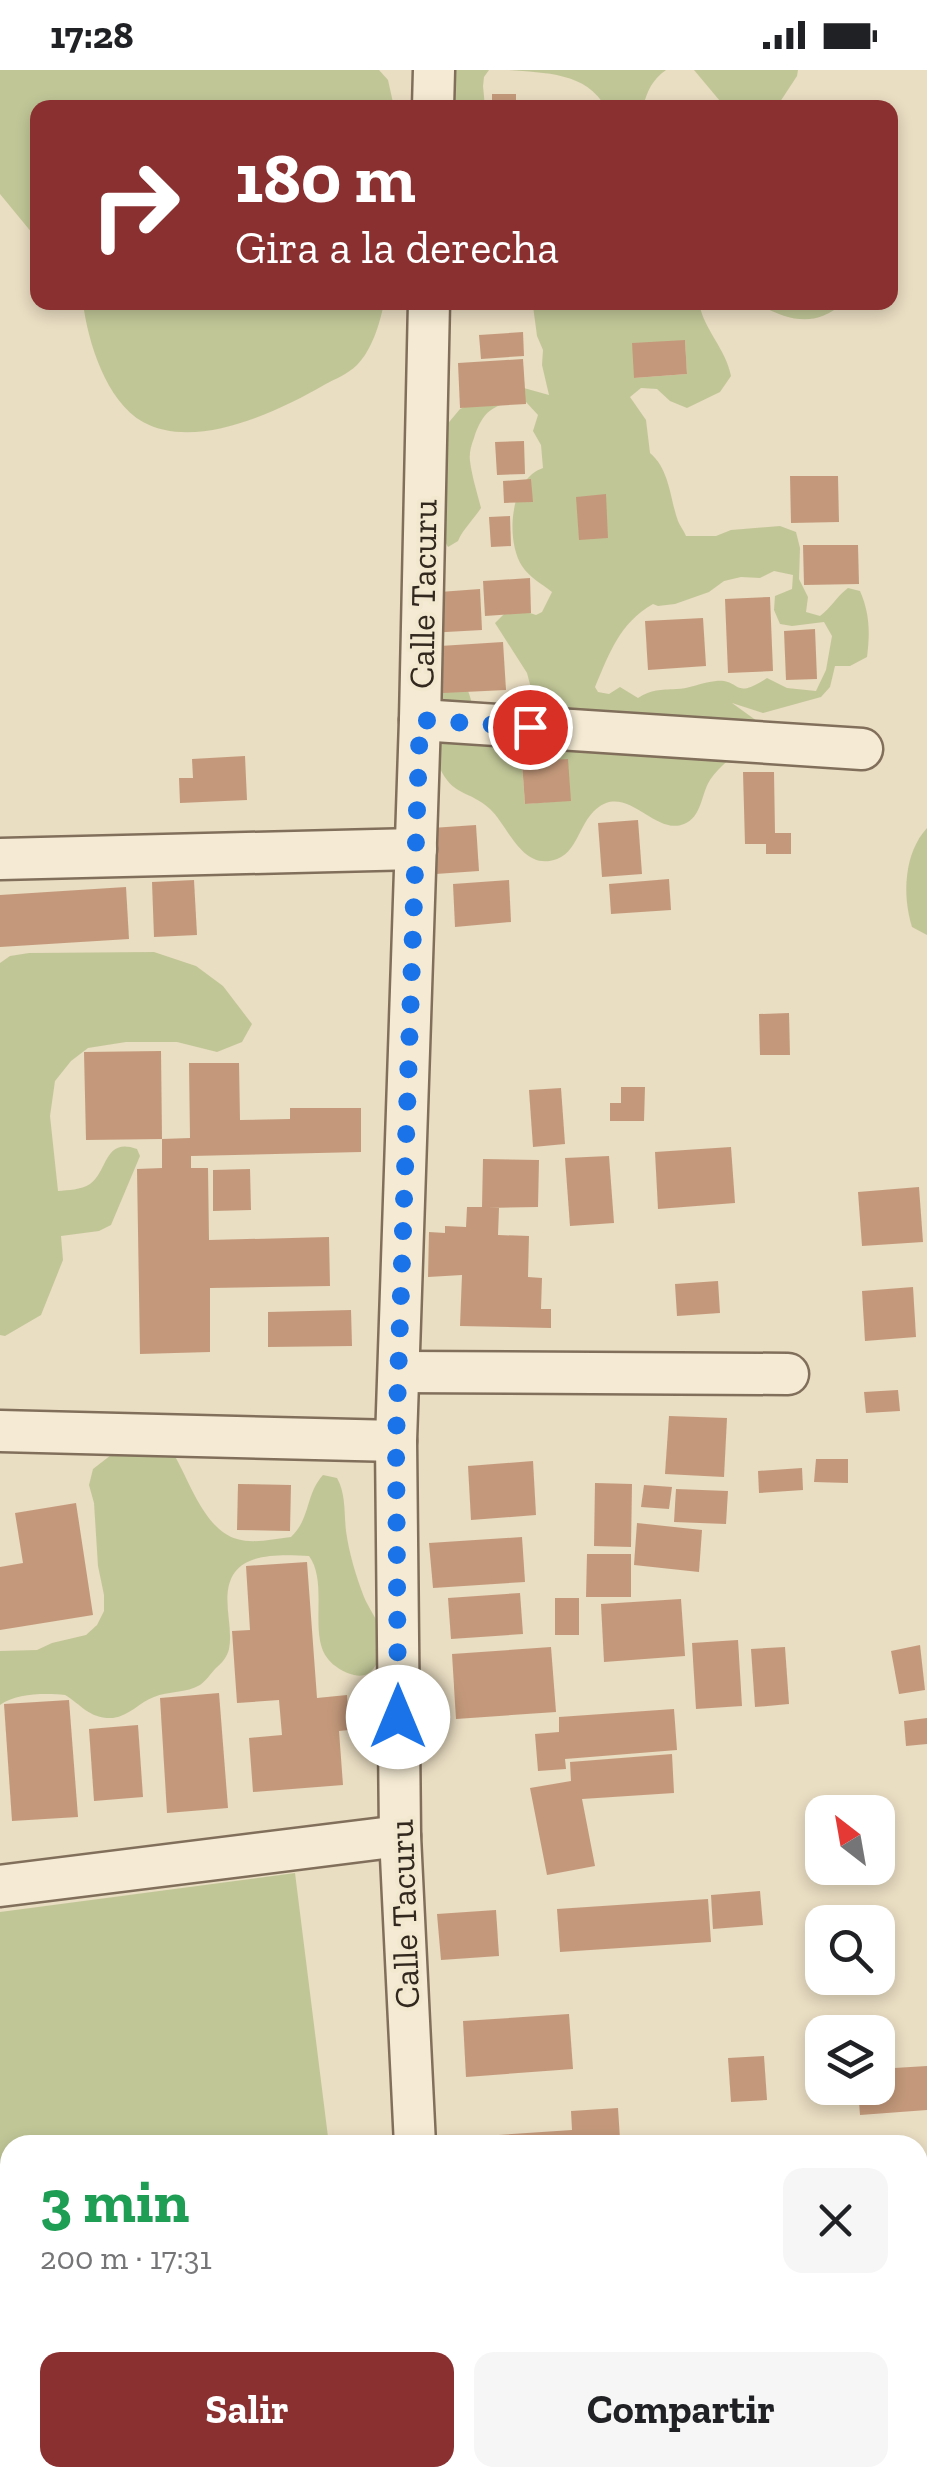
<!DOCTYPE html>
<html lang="es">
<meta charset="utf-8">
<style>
body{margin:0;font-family:"Zilla Slab",serif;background:#f6f6f6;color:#202124;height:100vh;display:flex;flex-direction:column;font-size:38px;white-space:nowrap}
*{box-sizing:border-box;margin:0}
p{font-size:32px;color:#757577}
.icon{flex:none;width:55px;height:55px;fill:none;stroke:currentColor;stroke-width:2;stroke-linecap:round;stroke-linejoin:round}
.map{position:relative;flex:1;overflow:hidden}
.drawer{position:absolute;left:0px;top:2065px;width:928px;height:352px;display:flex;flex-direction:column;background:#fff;border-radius:30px 30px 0 0;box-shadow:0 5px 15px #0003}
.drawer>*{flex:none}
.top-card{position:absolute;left:30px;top:30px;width:868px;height:210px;border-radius:20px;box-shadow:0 5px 15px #0003;background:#8b3031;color:#fff;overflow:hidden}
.needle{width:65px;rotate:329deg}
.buttons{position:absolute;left:805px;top:1725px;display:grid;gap:20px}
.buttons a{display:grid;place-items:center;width:90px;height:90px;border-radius:20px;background:#fff;box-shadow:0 5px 15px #0003;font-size:50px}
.pin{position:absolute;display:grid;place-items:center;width:85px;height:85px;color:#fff;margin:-42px;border:5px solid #fff;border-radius:50%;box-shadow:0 2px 10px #0007}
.me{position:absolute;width:110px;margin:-55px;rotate:0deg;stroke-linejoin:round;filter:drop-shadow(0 0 8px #0008)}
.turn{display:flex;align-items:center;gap:35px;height:210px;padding:0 40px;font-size:45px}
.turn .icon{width:130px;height:130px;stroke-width:2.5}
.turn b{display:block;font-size:70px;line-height:85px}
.round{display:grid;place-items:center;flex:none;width:105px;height:105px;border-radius:20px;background:#f6f6f6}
.headline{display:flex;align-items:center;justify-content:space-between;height:170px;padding:0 40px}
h1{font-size:60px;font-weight:700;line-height:75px;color:#1e9e55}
.button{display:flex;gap:20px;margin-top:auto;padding:20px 40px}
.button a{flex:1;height:115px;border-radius:20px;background:#8b3031;color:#fff;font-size:40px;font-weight:700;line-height:115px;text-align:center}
.button a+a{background:#f6f6f6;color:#202124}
.status{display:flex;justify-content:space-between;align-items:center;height:70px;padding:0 50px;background:#fff;direction:ltr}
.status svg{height:28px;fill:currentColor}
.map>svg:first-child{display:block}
.green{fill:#c1c697;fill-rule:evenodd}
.building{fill:#c4997b}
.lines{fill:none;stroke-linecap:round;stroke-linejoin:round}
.minor-casing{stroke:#816f5b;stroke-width:45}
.minor{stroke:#f5ebd4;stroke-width:40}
.route{stroke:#1a73e8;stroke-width:18;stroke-dasharray:0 32.4}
.labels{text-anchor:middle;stroke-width:8;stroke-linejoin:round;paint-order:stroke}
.street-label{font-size:35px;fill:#32281e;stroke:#f2e8d0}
</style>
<div class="status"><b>17:28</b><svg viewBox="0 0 49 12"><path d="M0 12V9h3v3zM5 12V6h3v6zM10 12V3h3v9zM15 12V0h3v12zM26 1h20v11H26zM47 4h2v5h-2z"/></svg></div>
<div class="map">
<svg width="927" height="2416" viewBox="0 0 927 2416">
<rect width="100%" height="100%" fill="#e9ddc2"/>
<!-- green -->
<g class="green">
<polygon points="0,0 379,0 388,10 394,37 38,38 37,169 0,124"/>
<polygon points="452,0 502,0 489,0 484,7 483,16 485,37 457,37 451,13"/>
<path d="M 509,0 L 666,0 C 652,10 647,21 643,37 L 606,38 C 587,2 544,3 509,0 Z"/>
<polygon points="694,0 798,0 797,6 778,35 773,38 725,37"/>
<path d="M 83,233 L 83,232 L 384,233 C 380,253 372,280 357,295 C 348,304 335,309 324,315 C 277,342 196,381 143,352 C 106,331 88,272 83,233 Z"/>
<path d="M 535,233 L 699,233 C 704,260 726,279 731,306 L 720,322 L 687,338 L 670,331 L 657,319 L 641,318 L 630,327 L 646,350 L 650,383 C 670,400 670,429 678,451 C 680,456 684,461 686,466 L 716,466 L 731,460 L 780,456 L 796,462 L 800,478 L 799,509 L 808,527 L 806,542 L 820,546 C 831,538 836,527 848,518 L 860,521 C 870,544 870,563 867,587 L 850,596 L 835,596 L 830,617 L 821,627 L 763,643 L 732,633 L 757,651 L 762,665 C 743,679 723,691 710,710 C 701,724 702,747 684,754 C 658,765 633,723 606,733 C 579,744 581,780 557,789 C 522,802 509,757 490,739 C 470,720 452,727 439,696 C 433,681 441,679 442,667 C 444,649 437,617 435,599 C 462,603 467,612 473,638 L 545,644 L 531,618 L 527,603 L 495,553 L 506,542 L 521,540 L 536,545 L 542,542 L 552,522 C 542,514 529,507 522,496 C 505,469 510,409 543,398 L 541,375 L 533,361 L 538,345 L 526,332 C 496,332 483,339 474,368 C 471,376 469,383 470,391 C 472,407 477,422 481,438 C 474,449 463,459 458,471 L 448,477 L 437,457 L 445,357 L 460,339 L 513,315 L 549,325 L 542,295 L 543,280 L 537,266 L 533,236 ZM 685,270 L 687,304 L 634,308 ZM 774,501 L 793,505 L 792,519 L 775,526 L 774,540 L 780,554 L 792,556 L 824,552 L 832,566 L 826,600 L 816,621 L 787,618 L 767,608 C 732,631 742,609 716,611 C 702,612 689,619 676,619 C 660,620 652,619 638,628 L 620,617 L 609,624 L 598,622 L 595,617 C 610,582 619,554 653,534 L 658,536 L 675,534 L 709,522 L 724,511 L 741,507 L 760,508 ZM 522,692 L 571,730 L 525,734 Z"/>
<path d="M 756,233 L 843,233 C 814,259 787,250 756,233 Z"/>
<path d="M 927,758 L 927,865 L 912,857 C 902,825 904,783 927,758 Z"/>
<path d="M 154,882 L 196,896 L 223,916 L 252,954 L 242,972 L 217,982 L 177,972 L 126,972 L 88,978 L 71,991 L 55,1011 L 50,1046 L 58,1121 C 68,1120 81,1120 90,1114 C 108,1101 104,1067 137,1079 L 140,1086 L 111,1155 L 99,1161 L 61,1166 L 63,1190 L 41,1245 L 5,1266 L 0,1265 L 0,893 L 10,886 L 29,883 Z"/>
<path d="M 142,1372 L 173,1383 C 189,1409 204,1460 237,1469 C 254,1474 273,1469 291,1467 C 311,1448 305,1425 323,1405 L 337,1408 C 346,1424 344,1443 346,1461 C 349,1483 356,1506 364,1527 C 369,1539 378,1550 381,1562 C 384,1580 377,1611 354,1605 C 345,1603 333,1596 328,1589 C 308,1565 329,1513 309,1486 C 287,1485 250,1482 235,1502 C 219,1524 234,1555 229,1579 C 227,1587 222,1593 216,1598 C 211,1603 206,1611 200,1615 C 187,1623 168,1621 154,1627 C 140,1632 129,1646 113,1648 C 89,1649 82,1635 65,1625 C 46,1623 16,1623 0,1635 L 0,1581 L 37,1580 L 52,1573 L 86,1565 L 97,1555 L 104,1541 L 104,1525 L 98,1496 L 94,1433 L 89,1415 L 93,1399 L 111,1385 Z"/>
<polygon points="295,1803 329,2075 10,2075 10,2342 0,2343 0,1842"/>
</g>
<!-- building -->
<g class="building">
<rect x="492" y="24" width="24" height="14"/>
<polygon points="523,262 524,286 481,289 479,265"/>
<polygon points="685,270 687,304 634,308 632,273"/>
<polygon points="523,289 526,334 460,338 458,293"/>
<polygon points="524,371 525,404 497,405 495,372"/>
<polygon points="790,406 838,406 839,452 791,453"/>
<polygon points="531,409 533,432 504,433 503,411"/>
<polygon points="606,424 608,468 579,470 576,427"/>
<polygon points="510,446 511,476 491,477 489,447"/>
<polygon points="803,475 858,475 859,514 804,515"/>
<polygon points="530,508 531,543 485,546 483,511"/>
<polygon points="480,519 482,560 428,563 426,523"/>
<polygon points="770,527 773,601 728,603 725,529"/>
<polygon points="703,548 706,596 648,600 645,551"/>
<polygon points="815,559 817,609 786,610 784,561"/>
<polygon points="503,572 506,620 443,623 440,576"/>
<polygon points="245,686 247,730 180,733 179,708 193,708 192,689"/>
<polygon points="568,689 571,731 525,734 522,692"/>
<polygon points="743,702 774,702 775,763 791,763 791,784 766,784 766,774 745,774"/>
<polygon points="638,750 642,804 602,807 598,753"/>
<polygon points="476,755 479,801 421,805 417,759"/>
<polygon points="669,809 671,840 611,844 609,814"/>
<polygon points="194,810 197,865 154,867 152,812"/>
<polygon points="509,810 511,852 455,857 453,814"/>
<polygon points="126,817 129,869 0,877 0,825"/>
<polygon points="789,943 790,985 760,985 759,944"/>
<polygon points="161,981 162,1069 86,1070 84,982"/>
<polygon points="189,993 239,993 240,1050 290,1049 290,1038 361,1038 361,1082 191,1086 191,1098 208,1098 209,1170 329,1167 330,1216 210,1218 210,1282 140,1284 137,1099 162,1098 162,1069 190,1068"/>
<polygon points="621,1017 645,1017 644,1051 610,1051 610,1033 621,1033"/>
<polygon points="561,1018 565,1074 533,1077 529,1020"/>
<polygon points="731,1077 735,1133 658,1139 655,1082"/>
<polygon points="609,1086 614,1153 570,1156 565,1088"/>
<polygon points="483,1089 539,1090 538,1137 488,1138 499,1138 498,1165 529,1166 528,1207 542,1208 541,1239 551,1239 551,1258 460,1256 462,1205 428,1207 429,1162 445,1163 445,1156 466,1157 467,1137 482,1137"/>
<polygon points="250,1099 251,1140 213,1141 213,1100"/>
<polygon points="919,1117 923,1172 862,1176 858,1122"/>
<polygon points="718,1211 720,1243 677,1246 675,1214"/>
<polygon points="913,1217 916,1267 865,1271 862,1221"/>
<polygon points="351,1240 352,1276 268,1277 268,1242"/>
<polygon points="898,1320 900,1341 866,1343 864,1322"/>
<polygon points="669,1346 727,1348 724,1407 665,1404"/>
<polygon points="816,1389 848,1389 848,1413 814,1412"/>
<polygon points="533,1391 536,1445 471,1450 468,1396"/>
<polygon points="802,1398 803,1420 759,1423 758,1401"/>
<polygon points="595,1413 632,1414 631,1477 594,1476"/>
<polygon points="238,1414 291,1415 290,1461 237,1460"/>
<polygon points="644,1415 672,1417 669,1439 641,1437"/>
<polygon points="676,1419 728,1421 726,1454 674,1452"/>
<polygon points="76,1433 93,1545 0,1560 0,1497 23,1493 15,1443"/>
<polygon points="637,1453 702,1460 699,1502 634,1495"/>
<polygon points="522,1467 525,1512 433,1518 429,1473"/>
<polygon points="587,1484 631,1484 631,1527 586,1527"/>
<polygon points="307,1492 317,1628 347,1625 349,1660 339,1661 343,1715 253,1722 249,1668 282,1665 279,1630 237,1633 232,1561 250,1560 246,1496"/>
<polygon points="520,1523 523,1564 451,1569 448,1528"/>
<rect x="555" y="1528" width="24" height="37"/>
<polygon points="681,1529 685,1586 604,1592 601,1534"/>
<polygon points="738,1570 742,1636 696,1639 692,1573"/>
<polygon points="920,1575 925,1620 899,1624 891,1581"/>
<polygon points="551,1577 556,1642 456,1649 452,1584"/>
<polygon points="785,1577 789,1634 755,1637 751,1579"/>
<polygon points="219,1623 228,1738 167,1743 160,1628"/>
<polygon points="69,1630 78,1747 12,1751 4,1634"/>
<polygon points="674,1639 677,1680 565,1689 566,1699 538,1701 535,1664 559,1662 559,1647"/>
<polygon points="927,1648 927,1674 906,1676 904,1651"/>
<polygon points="138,1655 143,1727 94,1731 89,1659"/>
<polygon points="672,1684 674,1723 582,1729 595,1796 547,1805 530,1718 571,1711 570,1692"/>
<polygon points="760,1821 763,1855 713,1859 711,1825"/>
<polygon points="708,1829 711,1872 560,1882 557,1839"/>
<polygon points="496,1840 499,1886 441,1890 437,1844"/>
<polygon points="569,1944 573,1999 466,2007 463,1951"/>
<polygon points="764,1986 767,2030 731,2032 728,1988"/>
<polygon points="927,1996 927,2040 860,2045 858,2018 878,2018 878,1999"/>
<polygon points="618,2038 620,2069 571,2072 572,2075 468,2075 467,2067 572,2060 571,2041"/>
<polygon points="927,2100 927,2134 918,2135 918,2101"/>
<polygon points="458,2408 493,2408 493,2411 459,2414"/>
<polygon points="534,2408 573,2408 575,2416 507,2416"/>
<polygon points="835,2408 876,2408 878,2416 819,2416 818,2411"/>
</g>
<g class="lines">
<defs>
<g id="minor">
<polyline points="433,38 434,0"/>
<polyline points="420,650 862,679"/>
<polyline points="0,789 416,779"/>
<polyline points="399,1302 788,1304"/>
<polyline points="0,1361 396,1371"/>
<polyline points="0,1816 400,1766"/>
<polyline points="415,2075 400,1766 396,1371 420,650 429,232"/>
<polyline points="918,2235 927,2233"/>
<polyline points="436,2408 437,2416"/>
</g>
</defs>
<!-- minor casing -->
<use href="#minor" class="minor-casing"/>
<!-- minor -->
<use href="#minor" class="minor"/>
</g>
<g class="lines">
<!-- route -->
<polyline class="route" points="398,1647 396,1371 420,650 530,657"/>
</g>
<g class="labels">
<!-- street labels -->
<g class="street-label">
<text transform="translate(423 524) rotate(-89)" y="12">Calle Tacuru</text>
<text transform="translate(404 1844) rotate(-92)" y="12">Calle Tacuru</text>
</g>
</g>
</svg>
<div class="buttons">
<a><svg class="needle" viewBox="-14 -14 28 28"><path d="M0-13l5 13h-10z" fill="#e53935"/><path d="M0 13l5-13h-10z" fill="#757577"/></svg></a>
<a><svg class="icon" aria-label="search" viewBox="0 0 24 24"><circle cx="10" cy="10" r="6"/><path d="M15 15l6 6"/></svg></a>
<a><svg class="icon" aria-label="layers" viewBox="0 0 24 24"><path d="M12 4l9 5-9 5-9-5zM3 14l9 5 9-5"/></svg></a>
</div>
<div class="pin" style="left:530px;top:657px;background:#d93025"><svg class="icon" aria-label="arrive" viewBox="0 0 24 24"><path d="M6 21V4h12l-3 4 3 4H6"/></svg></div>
<svg class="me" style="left:398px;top:1647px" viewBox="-20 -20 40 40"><circle r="19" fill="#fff"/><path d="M0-13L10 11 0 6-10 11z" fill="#1a73e8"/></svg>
<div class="top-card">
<div class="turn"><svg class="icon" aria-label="right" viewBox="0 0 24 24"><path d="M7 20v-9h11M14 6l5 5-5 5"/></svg><div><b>180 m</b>Gira a la derecha</div></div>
</div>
<section class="drawer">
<div class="headline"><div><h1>3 min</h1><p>200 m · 17:31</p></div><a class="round"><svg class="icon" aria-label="close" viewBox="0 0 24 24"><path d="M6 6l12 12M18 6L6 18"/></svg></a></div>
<div class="button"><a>Salir</a><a>Compartir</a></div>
</section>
</div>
